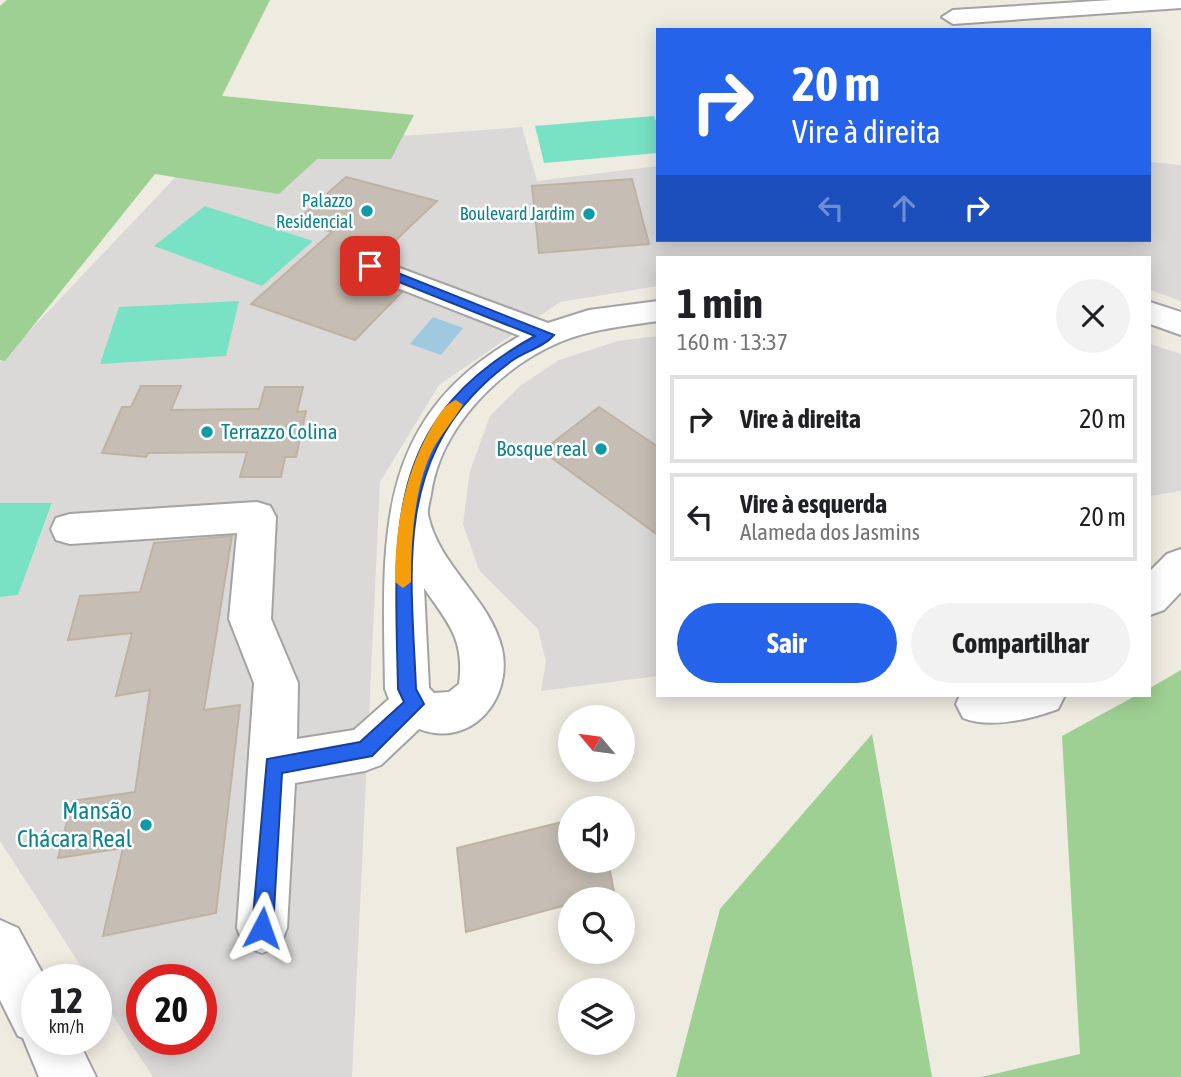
<!DOCTYPE html>
<html lang="pt">
<meta charset="utf-8">
<style>
body{margin:0;font-family:"Asap Condensed",sans-serif;background:#f2f2f2;color:#202124;height:100vh;display:flex;flex-direction:column;font-size:26px;white-space:nowrap}
*{box-sizing:border-box;margin:0}
p{font-size:23px;color:#757577}
.icon{flex:none;width:38px;height:38px;fill:none;stroke:currentColor;stroke-width:2;stroke-linecap:round;stroke-linejoin:round}
.map{position:relative;flex:1;overflow:hidden}
.sheet{position:absolute;left:656px;top:256px;width:495px;height:441px;display:flex;flex-direction:column;background:#fff;border-radius:0px;box-shadow:0 4px 18px #0003}
.sheet>*{flex:none}
.banner{position:absolute;left:656px;top:28px;width:495px;height:214px;border-radius:0px;box-shadow:0 4px 18px #0003;background:#2563eb;color:#fff;overflow:hidden}
.needle{width:46px;rotate:299deg}
.fabs{position:absolute;left:558px;top:705px;display:grid;gap:14px}
.fabs a{display:grid;place-items:center;width:77px;height:77px;border-radius:50%;background:#fff;box-shadow:0 4px 18px #0003;font-size:35px}
.speed{position:absolute;left:21px;top:964px;display:flex;gap:14px;font-size:35px;font-weight:700;text-align:center}
.speed>*{display:grid;place-content:center;width:91px;height:91px;border-radius:50%;background:#fff;box-shadow:0 4px 18px #0003;line-height:1}
.speed small{font-size:18px;font-weight:400}
.speed .limit{border:10px solid #d22;background:#fff;color:#111}
.pin{position:absolute;display:grid;place-items:center;width:60px;height:60px;color:#fff;margin:-30px;border-radius:14px;box-shadow:0 4px 10px #0006}
.me{position:absolute;width:77px;margin:-38px;rotate:4deg;stroke-linejoin:round;filter:drop-shadow(0 0 5px #0008)}
.turn{display:flex;align-items:center;gap:24px;height:147px;padding:0 21px;font-size:32px}
.turn .icon{width:91px;height:91px;stroke-width:2.5}
.turn b{display:block;font-size:49px;line-height:60px}
.lanes{display:flex;align-items:center;height:66px;padding:0 21px;background:#0003;justify-content:center;gap:35px;direction:ltr}
.lanes .off{opacity:.35}
.round{display:grid;place-items:center;flex:none;width:74px;height:74px;border-radius:37px;background:#f2f2f2}
.summary{display:flex;align-items:center;justify-content:space-between;height:119px;padding:0 21px}
h1{font-size:42px;font-weight:700;line-height:52px}
.action{display:flex;gap:14px;margin-top:auto;padding:14px 21px}
.action a{flex:1;height:80px;border-radius:42px;background:#2563eb;color:#fff;font-size:28px;font-weight:700;line-height:80px;text-align:center}
.action a+a{background:#f2f2f2;color:#202124}
ul{padding:0;list-style:none}
li{display:flex;align-items:center;gap:21px;height:88px;margin:0 14px 10px;padding:0 7px;border:4px solid #e0e0e0;border-radius:0px}
li div{flex:1}
li b{display:block;font-size:26px}
li em{font-style:normal}
.map>svg:first-child{display:block}
.residential{fill:#dad9d8;fill-rule:evenodd}
.forest{fill:#9ecf93}
.pitch{fill:#79e2c4}
.water{fill:#9ec9de}
.building{fill:#c6bdb4;stroke:#c0b2a2;stroke-width:2}
.lines{fill:none;stroke-linecap:round;stroke-linejoin:round}
.minor-casing{stroke:#a3a3a3;stroke-width:4}
.minor{fill:#fff;fill-rule:evenodd}
.route{fill:#2563eb;stroke:#184099;stroke-width:2}
.slow{fill:#f59e0b}
.culture-dot{fill:#0f9aa8;stroke:#fff;stroke-width:2.5}
.labels{text-anchor:middle;stroke-width:5;stroke-linejoin:round;paint-order:stroke}
.far-culture-label{font-size:18px;fill:#0d838f;stroke:#fff;text-anchor:end}
.culture-label{font-size:21px;fill:#0d838f;stroke:#fff;text-anchor:start}
.near-culture-label{font-size:24px;fill:#0d838f;stroke:#fff;text-anchor:end}
</style>
<div class="map">
<svg width="1181" height="1077" viewBox="0 0 1181 1077">
<rect width="100%" height="100%" fill="#eeebe0"/>
<!-- residential -->
<g class="residential">
<path d="M 522,127 L 537,181 L 658,166 L 658,240 L 1150,240 L 1150,162 L 1181,165 L 1181,301 L 1150,290 L 1150,257 L 658,257 L 658,286 L 560,302 L 439,385 L 380,482 L 352,1077 L 153,1077 L 96,990 L 96,980 L 90,980 L 0,841 L 0,597 L 18,595 L 52,504 L 0,503 L 0,362 L 207,144 L 417,135 ZM 142,980 L 201,980 L 201,1040 L 142,1040 Z"/>
<polygon points="658,336 658,676 541,691 546,662 538,629 479,570 463,524 470,471 490,416 520,386 559,360 618,341"/>
<polygon points="1150,344 1181,354 1181,491 1150,496"/>
</g>
<!-- forest -->
<g class="forest">
<polygon points="7,0 270,0 222,96 414,115 391,159 317,159 279,194 155,174 5,361 0,360 0,6"/>
<polygon points="1181,670 1181,1077 981,1077 1080,1054 1062,736 1137,695 1150,695 1150,688"/>
<polygon points="872,734 932,1077 676,1077 720,909"/>
</g>
<!-- pitch -->
<g class="pitch">
<polygon points="654,116 658,126 658,153 544,163 535,126"/>
<polygon points="205,206 313,241 262,286 154,246"/>
<polygon points="239,301 226,356 100,364 119,307"/>
<polygon points="0,503 52,503 18,595 0,597"/>
</g>
<!-- water -->
<polygon class="water" points="433,317 463,328 441,355 410,344"/>
<!-- building -->
<g class="building">
<polygon points="346,177 437,201 378,257 370,254 357,258 353,267 358,275 402,292 355,340 251,304 332,232 296,221"/>
<polygon points="632,179 649,244 539,253 532,186"/>
<polygon points="141,386 181,386 171,410 259,409 265,387 303,387 297,412 306,411 296,457 285,457 281,477 240,477 247,452 148,453 146,457 102,453 122,407 131,407"/>
<polygon points="599,407 658,447 658,535 542,451"/>
<polygon points="232,536 204,710 240,705 216,913 103,936 123,848 58,858 72,801 135,792 150,690 116,696 132,633 68,640 80,596 140,592 154,543"/>
<polygon points="570,820 570,861 608,861 614,892 586,900 570,900 570,904 466,932 457,848"/>
</g>
<g class="lines">
<defs>
<g id="minor">
<polygon points="1112,0 1181,0 1181,8 953,24 942,17 953,10"/>
<path d="M 370,257 L 548,323 L 589,310 L 658,301 L 658,321 C 625,326 591,329 560,342 C 499,368 440,428 431,494 C 430,500 427,509 428,515 C 439,567 490,598 502,649 C 513,699 471,749 419,729 L 381,765 L 365,771 L 295,783 L 287,928 L 280,946 L 262,953 L 244,946 L 237,928 L 254,683 L 229,619 L 237,533 L 70,544 L 56,540 L 51,529 L 56,518 L 70,514 L 257,502 L 270,506 L 276,517 L 271,619 L 298,683 L 297,739 L 354,730 L 389,699 L 385,689 C 383,542 371,418 520,336 L 359,273 L 355,266 L 359,259 ZM 424,588 C 448,623 465,639 459,684 L 449,692 L 434,693 L 429,688 Z"/>
<polygon points="1150,302 1181,312 1181,335 1150,324"/>
<polygon points="1181,549 1181,592 1164,610 1150,615 1150,571 1167,554"/>
<path d="M 960,695 L 1065,695 L 1058,709 C 1031,719 990,729 963,718 L 956,704 Z"/>
<polygon points="0,920 18,928 46,980 37,980 37,1040 78,1040 96,1077 39,1077 23,1038 18,1036 0,1000"/>
</g>
</defs>
<!-- minor casing -->
<use href="#minor" class="minor-casing"/>
<!-- minor -->
<use href="#minor" class="minor"/>
</g>
<!-- route -->
<path class="route" d="M 370,262 L 554,335 C 544,347 526,351 513,360 C 499,370 484,383 473,395 C 395,477 412,585 416,689 L 424,704 L 372,756 L 282,773 L 273,928 L 270,935 L 262,939 L 255,935 L 252,928 L 267,759 L 360,742 L 404,702 L 398,689 C 395,534 380,421 535,336 L 366,269 L 364,266 Z"/>
<!-- slow -->
<path class="slow" d="M 456,400 L 463,405 C 453,421 441,434 432,451 C 414,488 411,541 411,582 L 403,588 L 395,582 C 395,528 404,475 431,428 C 437,418 444,404 456,400 Z"/>
<!-- markers -->
<g class="culture-dot">
<circle cx="367" cy="211" r="7"/>
<circle cx="589" cy="214" r="7"/>
<circle cx="207" cy="432" r="7"/>
<circle cx="601" cy="449" r="7"/>
<circle cx="146" cy="825" r="7"/>
</g>
<g class="labels">
<!-- far-culture labels -->
<g class="far-culture-label">
<text x="353" y="207">Palazzo<tspan x="353" dy="21">Residencial</tspan></text>
<text x="575" y="220">Boulevard Jardim</text>
</g>
<!-- culture labels -->
<g class="culture-label">
<text x="221" y="439">Terrazzo Colina</text>
<text x="587" y="456" text-anchor="end">Bosque real</text>
</g>
<!-- near-culture labels -->
<g class="near-culture-label">
<text x="132" y="819">Mansão<tspan x="132" dy="28">Chácara Real</tspan></text>
</g>
</g>
</svg>
<div class="fabs">
<a><svg class="needle" viewBox="-14 -14 28 28"><path d="M0-13l5 13h-10z" fill="#e53935"/><path d="M0 13l5-13h-10z" fill="#757577"/></svg></a>
<a><svg class="icon" aria-label="sound" viewBox="0 0 24 24"><path d="M4 9h4l5-4v14l-5-4H4zM17 9q2 3 0 6"/></svg></a>
<a><svg class="icon" aria-label="search" viewBox="0 0 24 24"><circle cx="10" cy="10" r="6"/><path d="M15 15l6 6"/></svg></a>
<a><svg class="icon" aria-label="layers" viewBox="0 0 24 24"><path d="M12 4l9 5-9 5-9-5zM3 14l9 5 9-5"/></svg></a>
</div>
<div class="speed"><div>12<small>km/h</small></div><div class="limit">20</div></div>
<div class="pin" style="left:370px;top:266px;background:#d93025"><svg class="icon" aria-label="arrive" viewBox="0 0 24 24"><path d="M6 21V4h12l-3 4 3 4H6"/></svg></div>
<svg class="me" style="left:262px;top:928px" viewBox="-20 -20 40 40"><path d="M0-17L14 15 0 8-14 15z" fill="#2563eb" stroke="#fff" stroke-width="4"/></svg>
<div class="banner">
<div class="turn"><svg class="icon" aria-label="right" viewBox="0 0 24 24"><path d="M7 20v-9h11M14 6l5 5-5 5"/></svg><div><b>20 m</b>Vire à direita</div></div>
<div class="lanes"><svg class="icon off" aria-label="left" viewBox="0 0 24 24"><path d="M17 20v-9H6M10 6l-5 5 5 5"/></svg><svg class="icon off" aria-label="ahead" viewBox="0 0 24 24"><path d="M12 20V5M6 11l6-6 6 6"/></svg><svg class="icon" aria-label="right" viewBox="0 0 24 24"><path d="M7 20v-9h11M14 6l5 5-5 5"/></svg></div>
</div>
<section class="sheet">
<div class="summary"><div><h1>1 min</h1><p>160 m · 13:37</p></div><a class="round"><svg class="icon" aria-label="close" viewBox="0 0 24 24"><path d="M6 6l12 12M18 6L6 18"/></svg></a></div>
<ul>
<li><svg class="icon" aria-label="right" viewBox="0 0 24 24"><path d="M7 20v-9h11M14 6l5 5-5 5"/></svg><div><b>Vire à direita</b></div><em>20 m</em></li>
<li><svg class="icon" aria-label="left" viewBox="0 0 24 24"><path d="M17 20v-9H6M10 6l-5 5 5 5"/></svg><div><b>Vire à esquerda</b><p>Alameda dos Jasmins</p></div><em>20 m</em></li>
</ul>
<div class="action"><a>Sair</a><a>Compartilhar</a></div>
</section>
</div>
